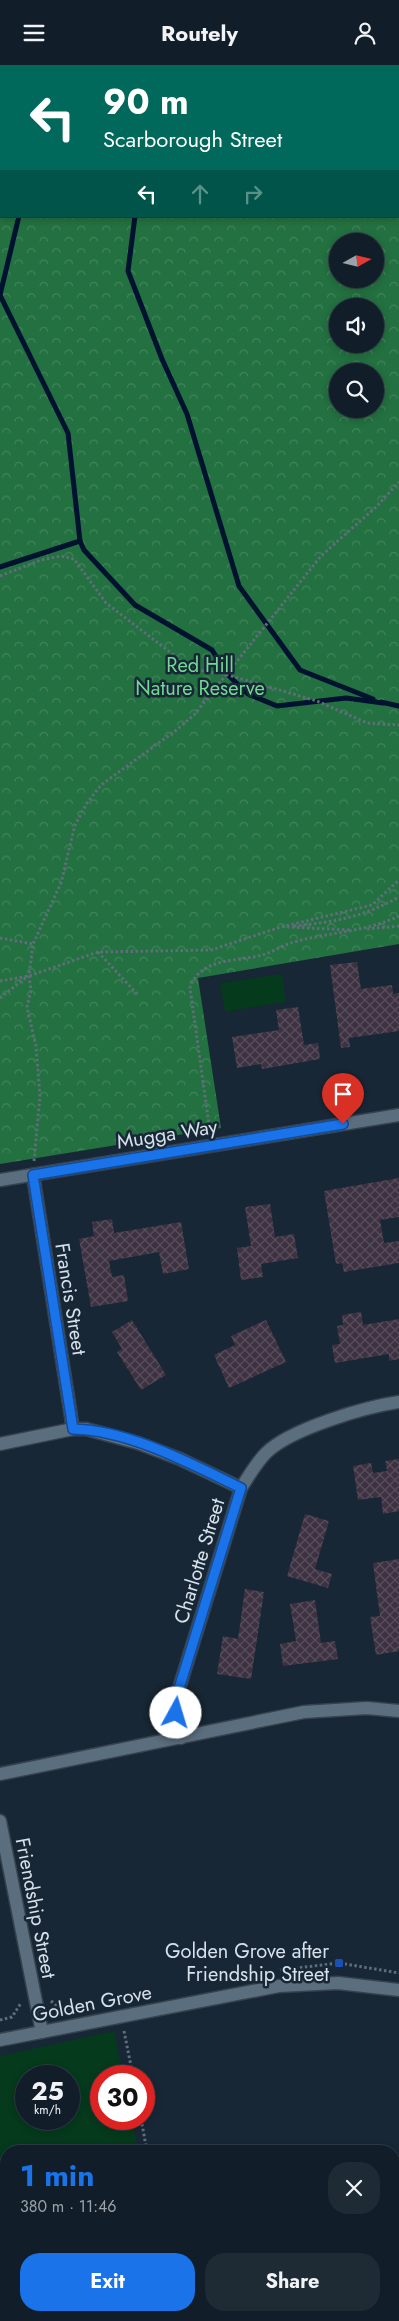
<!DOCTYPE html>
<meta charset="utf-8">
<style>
body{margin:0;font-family:Jost,sans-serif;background:#1e2a34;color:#f1f3f6;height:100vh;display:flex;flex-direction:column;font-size:19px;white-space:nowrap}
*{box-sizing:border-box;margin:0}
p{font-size:16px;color:#9ca2a8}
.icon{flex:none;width:28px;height:28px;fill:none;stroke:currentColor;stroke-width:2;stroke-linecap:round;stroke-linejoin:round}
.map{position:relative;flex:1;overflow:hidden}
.drawer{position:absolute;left:0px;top:2080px;width:400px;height:176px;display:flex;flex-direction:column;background:#111d28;border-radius:20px 20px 0 0;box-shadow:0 2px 8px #0003,0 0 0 1px #303b45}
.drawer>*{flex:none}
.hud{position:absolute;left:0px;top:0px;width:400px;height:152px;box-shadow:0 2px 8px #0003,0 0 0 1px #303b45;background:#00695c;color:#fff;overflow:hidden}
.needle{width:32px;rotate:82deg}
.buttons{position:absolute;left:329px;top:168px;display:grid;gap:10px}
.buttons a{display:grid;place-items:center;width:55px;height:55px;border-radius:50%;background:#111d28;box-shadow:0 2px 8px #0003,0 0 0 1px #303b45;font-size:25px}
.speed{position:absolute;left:15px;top:2000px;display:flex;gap:10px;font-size:25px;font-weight:700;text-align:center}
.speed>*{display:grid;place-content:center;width:65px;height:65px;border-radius:50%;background:#111d28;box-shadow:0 2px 8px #0003,0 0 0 1px #303b45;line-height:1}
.speed small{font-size:12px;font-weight:400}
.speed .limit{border:8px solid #d22;background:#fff;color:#111}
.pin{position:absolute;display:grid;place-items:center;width:42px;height:42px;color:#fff;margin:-51px -21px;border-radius:50% 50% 50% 0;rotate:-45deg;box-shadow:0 0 5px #0007}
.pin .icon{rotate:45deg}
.me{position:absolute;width:55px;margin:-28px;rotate:6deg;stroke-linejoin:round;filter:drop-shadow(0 0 4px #0008)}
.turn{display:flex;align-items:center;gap:18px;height:105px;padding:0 20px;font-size:22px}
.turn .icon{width:65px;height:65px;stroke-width:2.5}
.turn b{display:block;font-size:35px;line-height:42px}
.lanes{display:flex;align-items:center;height:48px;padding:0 20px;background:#0003;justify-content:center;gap:25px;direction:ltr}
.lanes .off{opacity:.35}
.round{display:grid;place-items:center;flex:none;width:52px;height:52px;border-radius:20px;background:#1e2a34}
.headline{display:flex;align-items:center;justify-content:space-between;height:85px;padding:0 20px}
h1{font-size:30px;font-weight:700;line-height:38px;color:#1a73e8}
.cta{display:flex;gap:10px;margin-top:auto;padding:10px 20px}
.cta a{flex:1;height:58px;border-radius:20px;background:#1a73e8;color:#fff;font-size:20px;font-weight:700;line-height:58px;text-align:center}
.cta a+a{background:#1e2a34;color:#f1f3f6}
header{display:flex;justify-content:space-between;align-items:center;height:65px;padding:0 20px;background:#111d28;font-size:22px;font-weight:700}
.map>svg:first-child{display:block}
.green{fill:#053a1c;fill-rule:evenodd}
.forest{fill:url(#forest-crowns);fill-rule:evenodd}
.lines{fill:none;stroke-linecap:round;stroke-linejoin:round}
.stream{stroke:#00122f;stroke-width:5}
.building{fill:url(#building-cross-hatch)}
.minor-casing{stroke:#36424e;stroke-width:15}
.secondary-casing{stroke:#36424e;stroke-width:15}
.path{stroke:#606d7a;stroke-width:3;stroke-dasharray:2.5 2.5;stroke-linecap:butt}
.minor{stroke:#5b6e7e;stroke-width:12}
.secondary{stroke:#5b6e7e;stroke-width:12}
.route-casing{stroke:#114b97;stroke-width:12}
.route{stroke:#1a73e8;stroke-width:9}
.transit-dot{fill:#1a4fb4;stroke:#172735;stroke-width:2}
.labels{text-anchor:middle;stroke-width:5;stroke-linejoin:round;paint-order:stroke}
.park-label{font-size:20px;fill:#73d894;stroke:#172735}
.street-label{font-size:20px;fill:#d7e1eb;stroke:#172735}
.poi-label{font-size:20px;fill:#d7e1eb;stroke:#172735;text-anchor:end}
</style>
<header><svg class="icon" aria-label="menu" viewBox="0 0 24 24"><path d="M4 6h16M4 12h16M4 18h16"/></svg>Routely<svg class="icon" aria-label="person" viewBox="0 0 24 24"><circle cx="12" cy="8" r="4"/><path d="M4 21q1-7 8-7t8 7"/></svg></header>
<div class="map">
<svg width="399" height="2256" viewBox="0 0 399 2256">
<defs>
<pattern id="forest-crowns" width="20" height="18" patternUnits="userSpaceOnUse" patternTransform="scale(1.25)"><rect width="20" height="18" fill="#237040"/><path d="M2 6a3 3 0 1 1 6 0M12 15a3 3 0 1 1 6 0" fill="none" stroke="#42845c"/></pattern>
<pattern id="building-cross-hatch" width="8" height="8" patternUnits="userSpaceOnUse" patternTransform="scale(1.25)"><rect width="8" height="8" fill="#3d3142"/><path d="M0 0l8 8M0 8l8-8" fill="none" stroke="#584f5d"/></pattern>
</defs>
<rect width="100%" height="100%" fill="#172735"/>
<!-- green -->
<g class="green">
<polygon points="282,909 286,937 225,947 220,918"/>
<path d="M 114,1966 L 123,2011 L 101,2011 L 101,2054 L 132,2054 L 138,2086 L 6,2086 L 6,2250 L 171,2250 L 172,2256 L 0,2256 L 0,1991 ZM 69,2011 L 69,2054 L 26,2054 L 26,2011 Z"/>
</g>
<!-- forest -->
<path class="forest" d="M 0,0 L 399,0 L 399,879 L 198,913 L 221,1063 L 0,1099 ZM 1,1 L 399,1 L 399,151 L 1,151 ZM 338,176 L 375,176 L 375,214 L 338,214 ZM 338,241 L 375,241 L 375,279 L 338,279 ZM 338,306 L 375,306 L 375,344 L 338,344 Z"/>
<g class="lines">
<!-- stream -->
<g class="stream">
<polyline points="143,0 143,1"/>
<polyline points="61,1 61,0"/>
<polyline points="19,151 0,230 68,368 80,476 84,485 135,540 212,585 228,610 248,629 277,641 346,633 383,638"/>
<polyline points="135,151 128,206 162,294 187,349 239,521 300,605 373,634"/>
<polyline points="0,502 80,476"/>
<polyline points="381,637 399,641"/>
</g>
</g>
<!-- building -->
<g class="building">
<polygon points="357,897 361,924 392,920 393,929 399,928 399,966 349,973 350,982 341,983 330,900"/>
<polygon points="298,942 304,980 318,978 320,994 262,1004 261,999 237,1003 232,972 279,965 276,945"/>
<polygon points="399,1113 399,1152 380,1155 384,1178 399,1176 399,1198 344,1207 342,1198 336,1199 324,1126"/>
<polygon points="270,1139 275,1172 294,1169 298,1193 261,1199 263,1212 241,1215 237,1183 251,1181 245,1142"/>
<polygon points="112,1154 114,1168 181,1157 189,1204 163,1209 159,1187 109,1196 112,1212 124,1210 128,1236 91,1242 79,1174 94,1171 92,1157"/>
<polygon points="361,1247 363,1260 399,1254 399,1294 389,1296 389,1289 335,1298 332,1280 340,1279 337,1261 343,1260 342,1250"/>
<polygon points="132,1255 166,1310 141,1325 117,1287 122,1284 112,1267"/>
<polygon points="266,1255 286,1297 229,1323 214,1290 235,1280 231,1271"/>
<polygon points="399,1394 399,1446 383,1449 381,1432 358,1435 353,1401 371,1398 373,1408 387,1406 385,1396"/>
<polygon points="305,1449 329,1456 315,1504 332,1509 328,1523 287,1511"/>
<polygon points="399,1494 399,1586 376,1590 370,1552 380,1551 373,1498"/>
<polygon points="245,1524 264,1527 251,1614 217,1609 223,1571 238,1574"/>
<polygon points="315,1535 321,1578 335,1576 338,1594 283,1601 280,1579 296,1576 290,1539"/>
</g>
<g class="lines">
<defs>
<g id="minor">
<polyline points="33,1110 73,1364"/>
<polyline points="0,1379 73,1364 86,1364 138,1378 180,1394 241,1423"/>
<path d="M 181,1673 L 176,1648 L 177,1630 L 241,1423 C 249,1411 256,1398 266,1388 C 290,1364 365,1342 399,1337"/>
<polyline points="0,1709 304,1647 367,1643 399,1646"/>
<polyline points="0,1756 42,1967"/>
<polyline points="0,1975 279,1921 338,1918 399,1925"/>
</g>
<polyline id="secondary" points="0,1115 399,1050"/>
</defs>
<!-- minor casing -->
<use href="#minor" class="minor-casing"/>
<!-- secondary casing -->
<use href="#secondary" class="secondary-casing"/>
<!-- path -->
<g class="path">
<polyline points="0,511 41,495 61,491 74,494 106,538 192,604 228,610 317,636 367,658 399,660"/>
<path d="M 294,861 C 335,857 363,852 399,832"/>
<polyline points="287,862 351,865"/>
<polyline points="367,864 399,861"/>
<polyline points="0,873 33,879"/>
<polyline points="98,887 138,930"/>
<polyline points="0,916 29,911 98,887 211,885 281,862 372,840 399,815"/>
<polyline points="0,933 28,911"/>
<path d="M 210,1067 L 190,923 C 200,892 237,897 262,890 C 273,887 283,880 294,877 C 329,867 366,867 399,851"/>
<polyline points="34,1096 40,1031 36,981 27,942 31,925 29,911 33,879 61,818 75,760 87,738 101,720 175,666 194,650 321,491 376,442 399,417"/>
<polyline points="280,1905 339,1898 399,1908"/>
<polyline points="51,1936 59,1943 75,1944"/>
<polyline points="0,1955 12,1952 21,1938"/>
<polyline points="124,1966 133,2011"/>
<polyline points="141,2054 147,2086"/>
<polyline points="178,2250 179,2256"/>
</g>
<!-- minor -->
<use href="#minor" class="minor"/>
<!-- secondary -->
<use href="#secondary" class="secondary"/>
</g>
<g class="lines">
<defs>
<path id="route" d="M 176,1648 L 177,1630 L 241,1423 C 191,1399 129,1365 73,1364 L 33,1110 L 343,1059"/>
</defs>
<!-- route casing -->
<use href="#route" class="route-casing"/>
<!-- route -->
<use href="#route" class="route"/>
</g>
<!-- markers -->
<rect class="transit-dot" x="334" y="1893" width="10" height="10" rx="2.5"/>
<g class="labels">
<!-- park labels -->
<g class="park-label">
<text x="200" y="607">Red Hill<tspan x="200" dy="23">Nature Reserve</tspan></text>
</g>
<!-- street labels -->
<g class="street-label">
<text transform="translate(167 1069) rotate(-9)" y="7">Mugga Way</text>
<text transform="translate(71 1234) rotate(81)" y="7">Francis Street</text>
<text transform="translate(199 1496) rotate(-73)" y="7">Charlotte Street</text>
<text transform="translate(36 1843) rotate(79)" y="7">Friendship Street</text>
<text transform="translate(92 1938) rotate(-11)" y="7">Golden Grove</text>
</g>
<!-- poi labels -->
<g class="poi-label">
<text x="329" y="1893">Golden Grove after<tspan x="329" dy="23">Friendship Street</tspan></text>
</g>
</g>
</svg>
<div class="buttons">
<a><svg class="needle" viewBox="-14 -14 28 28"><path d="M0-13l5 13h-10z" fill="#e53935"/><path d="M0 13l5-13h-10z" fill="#9ca2a8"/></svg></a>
<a><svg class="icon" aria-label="sound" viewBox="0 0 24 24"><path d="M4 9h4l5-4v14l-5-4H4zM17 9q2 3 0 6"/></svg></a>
<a><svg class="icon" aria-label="search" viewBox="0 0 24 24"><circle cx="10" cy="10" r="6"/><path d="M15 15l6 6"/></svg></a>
</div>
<div class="speed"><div>25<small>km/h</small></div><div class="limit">30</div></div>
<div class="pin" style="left:343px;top:1059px;background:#d93025"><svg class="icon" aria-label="arrive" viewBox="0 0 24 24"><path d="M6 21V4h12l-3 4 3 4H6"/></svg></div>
<svg class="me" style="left:176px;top:1648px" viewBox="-20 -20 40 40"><circle r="19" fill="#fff"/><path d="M0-13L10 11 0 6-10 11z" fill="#1a73e8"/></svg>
<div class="hud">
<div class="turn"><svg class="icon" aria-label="left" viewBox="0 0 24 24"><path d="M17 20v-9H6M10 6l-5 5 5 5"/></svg><div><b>90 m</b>Scarborough Street</div></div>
<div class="lanes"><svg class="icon" aria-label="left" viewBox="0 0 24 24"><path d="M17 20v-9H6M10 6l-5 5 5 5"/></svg><svg class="icon off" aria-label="ahead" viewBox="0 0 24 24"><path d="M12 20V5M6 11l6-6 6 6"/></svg><svg class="icon off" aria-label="right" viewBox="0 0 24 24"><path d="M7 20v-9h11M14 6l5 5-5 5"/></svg></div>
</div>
<section class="drawer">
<div class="headline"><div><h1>1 min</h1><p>380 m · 11:46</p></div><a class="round"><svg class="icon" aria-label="close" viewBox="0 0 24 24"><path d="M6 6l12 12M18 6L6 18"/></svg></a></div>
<div class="cta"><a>Exit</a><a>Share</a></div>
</section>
</div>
